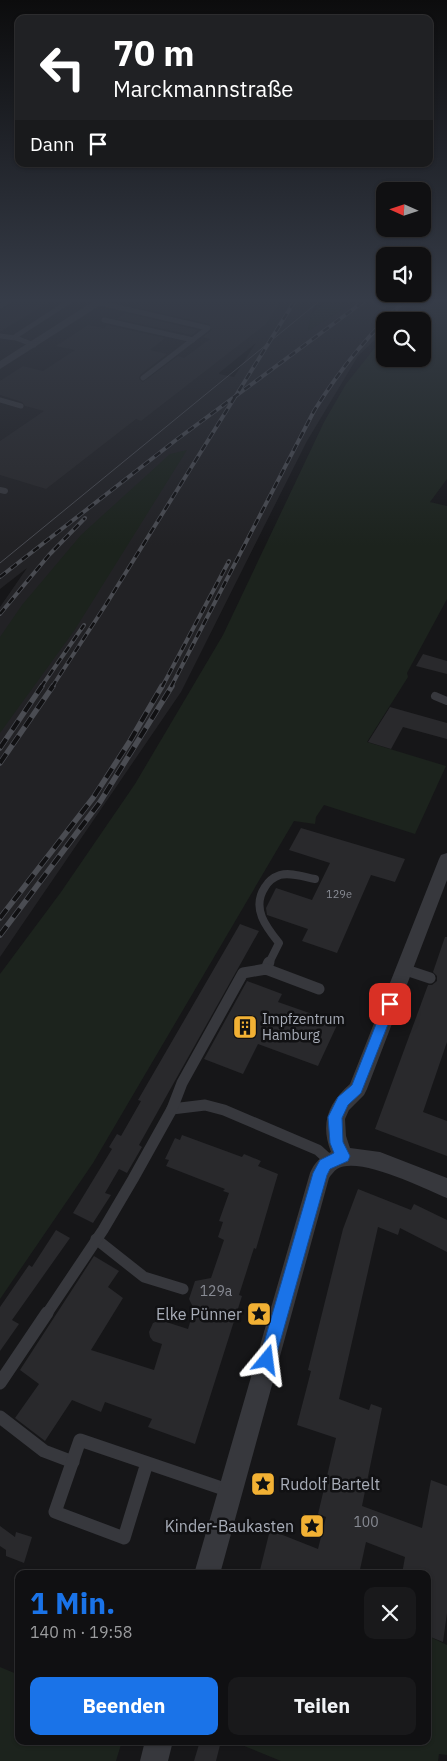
<!DOCTYPE html>
<html lang="de">
<meta charset="utf-8">
<style>
body{margin:0;font-family:"IBM Plex Sans",sans-serif;background:#19191b;color:#f1f3f6;height:100vh;display:flex;flex-direction:column;font-size:19px;white-space:nowrap}
*{box-sizing:border-box;margin:0}
p{font-size:16px;color:#9c9d9f}
.icon{flex:none;width:28px;height:28px;fill:none;stroke:currentColor;stroke-width:2;stroke-linecap:round;stroke-linejoin:round}
.map{position:relative;flex:1;overflow:hidden}
.sheet{position:absolute;left:15px;top:1570px;width:416px;height:175px;display:flex;flex-direction:column;background:#101012;border-radius:10px;box-shadow:0 1px 4px #0004,0 0 0 1px #303032}
.sheet>*{flex:none}
.hud{position:absolute;left:15px;top:15px;width:418px;height:152px;border-radius:10px;box-shadow:0 1px 4px #0004,0 0 0 1px #303032;background:#202124;color:#fff;overflow:hidden}
.needle{width:32px;rotate:273deg}
.tools{position:absolute;left:376px;top:182px;display:grid;gap:10px}
.tools a{display:grid;place-items:center;width:55px;height:55px;border-radius:10px;background:#101012;box-shadow:0 1px 4px #0004,0 0 0 1px #303032;font-size:25px}
.pin{position:absolute;display:grid;place-items:center;width:42px;height:42px;color:#fff;margin:-21px;border-radius:10px;box-shadow:0 2px 8px #0006}
.me{position:absolute;width:55px;margin:-28px;rotate:16deg;stroke-linejoin:round;filter:drop-shadow(0 0 4px #0008)}
.turn{display:flex;align-items:center;gap:18px;height:105px;padding:0 15px;font-size:22px}
.turn .icon{width:65px;height:65px;stroke-width:2.5}
.turn b{display:block;font-size:35px;line-height:42px}
.then{display:flex;align-items:center;height:48px;padding:0 15px;background:#0003;gap:10px;font-size:19px}
.round{display:grid;place-items:center;flex:none;width:52px;height:52px;border-radius:10px;background:#19191b}
.summary{display:flex;align-items:center;justify-content:space-between;height:85px;padding:0 15px}
h1{font-size:30px;font-weight:700;line-height:38px;color:#1a73e8}
.button{display:flex;gap:10px;margin-top:auto;padding:10px 15px}
.button a{flex:1;height:58px;border-radius:10px;background:#1a73e8;color:#fff;font-size:20px;font-weight:700;line-height:58px;text-align:center}
.button a+a{background:#19191b;color:#f1f3f6}
.map>svg:first-child{display:block}
.built{fill:#222225;fill-rule:evenodd}
.green{fill:#1c231d}
.building{fill:#29292c}
.lines{fill:none;stroke-linecap:round;stroke-linejoin:round}
.service-far4{stroke:#37383d;stroke-width:5}
.service-far3{stroke:#37383d;stroke-width:6}
.service-far2{stroke:#37383d;stroke-width:8}
.service-far1{stroke:#37383d;stroke-width:11}
.service{stroke:#37383d;stroke-width:13}
.minor{fill:#37383d;fill-rule:evenodd}
.tertiary{fill:#37383d;fill-rule:evenodd}
.tram{stroke:#4a4c52;stroke-width:1}
.rail-far1-casing{stroke:#4a4c52;stroke-width:4}
.rail-casing{stroke:#4a4c52;stroke-width:5.5}
.rail-far1{stroke:#111113;stroke-width:2.5;stroke-dasharray:7;stroke-linecap:butt}
.rail{stroke:#111113;stroke-width:4;stroke-dasharray:11;stroke-linecap:butt}
.route{fill:#1a73e8;stroke:#114b97}
.labels{text-anchor:middle;stroke-width:5;stroke-linejoin:round;paint-order:stroke}
.number-label{font-size:11px;fill:#888b94}
.poi-label{font-size:14px;fill:#a8adb8;stroke:#111113;text-anchor:start}
.near-number-label{font-size:14px;fill:#888b94}
.near-poi-label{font-size:16px;fill:#a8adb8;stroke:#111113;text-anchor:end}
</style>
<div class="map">
<svg width="447" height="1761" viewBox="0 0 447 1761">
<rect width="100%" height="100%" fill="#161618"/>
<!-- built -->
<path class="built" d="M 0,299 L 317,299 L 311,314 L 308,331 L 359,299 L 417,299 L 394,321 L 385,321 L 385,330 L 358,356 L 307,441 L 181,692 L 0,957 L 0,607 L 27,568 L 0,589 ZM 256,343 L 234,377 L 219,374 L 219,373 Z"/>
<!-- green -->
<g class="green">
<polygon points="329,299 358,299 308,331 311,314"/>
<polygon points="424,299 447,299 447,479 430,502 447,506 447,599 407,673 408,677 367,742 446,766 415,834 324,805 316,817 315,824 294,821 93,1163 0,1299 0,974 61,892 135,784 223,635 324,422 346,384 385,335 385,359 422,359 422,321 400,321"/>
<polygon points="187,450 74,631 0,733 0,637 22,605 81,535 170,454"/>
<polygon points="428,1636 447,1645 447,1755 439,1754 438,1761 281,1761 232,1741 428,1741"/>
<polygon points="0,1667 19,1675 19,1741 122,1741 116,1761 0,1761"/>
</g>
<!-- building -->
<g class="building">
<polygon points="16,299 54,299 0,332 0,310 14,303"/>
<polygon points="146,299 268,299 280,302 266,324 141,421 136,419 46,489 0,475 0,441 44,411 25,406 22,402 0,395 0,381 23,366 43,371 75,350 56,346 88,325 104,328 107,325 165,338 150,350 167,354 140,375 139,379 143,382 178,356 184,358 210,339 203,337 212,330 209,324 135,307"/>
<polygon points="125,313 198,330 192,335 117,319"/>
<polygon points="423,654 447,661 447,674 416,666"/>
<polygon points="390,707 447,723 447,739 403,727 391,749 368,742"/>
<polygon points="301,828 405,859 395,882 371,875 337,953 302,941 308,929 267,915 266,908 276,888 312,900 330,863 289,850"/>
<polygon points="240,924 259,931 139,1145 142,1147 127,1173 119,1169 105,1193 111,1195 93,1223 73,1213 112,1149 109,1147 117,1134 121,1136 141,1101 138,1100"/>
<polygon points="445,937 447,937 447,1042 423,1112 447,1121 447,1156 375,1129 428,985 432,985 437,981 437,976 433,972"/>
<polygon points="247,981 282,994 278,1002 338,1023 318,1066 258,1044 243,1074 204,1059"/>
<polygon points="182,1135 242,1157 244,1154 261,1161 258,1166 278,1174 256,1249 254,1248 239,1295 242,1296 195,1444 148,1427 152,1419 105,1402 101,1412 72,1400 45,1441 15,1418 39,1384 20,1370 94,1256 119,1271 108,1287 123,1298 91,1350 154,1370 162,1344 153,1341 150,1337 149,1332 153,1323 160,1320 188,1329 194,1309 189,1299 195,1281 211,1278 224,1240 218,1237 223,1222 219,1221 229,1193 223,1191 225,1189 166,1166 169,1160 165,1159 175,1138 180,1140"/>
<polygon points="358,1189 411,1210 414,1204 447,1220 447,1252 400,1228 398,1235 378,1227 339,1399 369,1410 371,1404 382,1408 362,1506 422,1528 431,1480 447,1486 447,1613 443,1642 428,1636 428,1574 402,1574 405,1557 366,1542 359,1574 259,1574 270,1530 318,1549 326,1517 318,1514 336,1438 297,1425 311,1371 308,1370 343,1229"/>
<polygon points="56,1230 70,1238 12,1320 19,1324 0,1351 0,1307 29,1265 32,1267"/>
<polygon points="0,1526 15,1537 16,1532 32,1537 24,1563 6,1556 6,1550 0,1546"/>
<polygon points="200,1741 221,1741 216,1761 194,1761"/>
</g>
<g class="lines">
<!-- service-far4 -->
<g class="service-far4">
<polyline points="100,303 208,328 143,378"/>
<polyline points="0,306 12,299"/>
<polyline points="104,320 193,340"/>
<polyline points="0,336 16,338"/>
<polyline points="34,345 16,338 16,336 73,299"/>
<polyline points="0,400 21,406"/>
</g>
<!-- service-far3 -->
<polyline class="service-far3" points="0,490 5,491"/>
<!-- service-far2 -->
<g class="service-far2">
<polyline points="435,696 447,701"/>
<path d="M 269,963 L 279,943 C 266,927 251,908 265,887 C 268,882 274,877 280,875 C 291,872 304,877 315,879"/>
</g>
<!-- service-far1 -->
<g class="service-far1">
<polyline points="266,969 269,962"/>
<polyline points="403,969 430,978"/>
<polyline points="172,1109 205,1105 224,1110 318,1150 330,1161"/>
<polyline points="96,1239 144,1277 183,1289"/>
<polyline points="46,1315 103,1230 133,1179 172,1109 182,1083 243,973 266,969 319,989"/>
</g>
<!-- service -->
<g class="service">
<polyline points="0,1383 47,1313"/>
<polyline points="0,1417 44,1451 73,1462"/>
<polyline points="147,1463 124,1538 55,1512 80,1440 230,1491"/>
</g>
<!-- minor -->
<g class="minor">
<path d="M 447,853 L 447,880 L 367,1089 L 364,1095 L 349,1110 L 345,1119 L 346,1136 L 350,1148 L 380,1152 L 447,1178 L 447,1198 C 425,1189 358,1155 337,1169 C 334,1171 331,1175 329,1178 L 220,1574 L 194,1574 L 310,1173 C 314,1163 321,1156 331,1152 C 320,1124 328,1103 350,1084 L 439,859 L 441,855 Z"/>
<polygon points="145,1741 173,1741 168,1761 140,1761"/>
</g>
<!-- tertiary -->
<polygon class="tertiary" points="97,299 110,299 0,369 0,361"/>
<!-- tram -->
<polyline class="tram" points="0,563 322,299"/>
<defs>
<g id="rail-far1">
<polyline points="0,577 176,440 367,299"/>
<polyline points="0,614 49,555 85,518"/>
<polyline points="41,687 84,625"/>
<polyline points="52,687 105,606 296,299"/>
<polyline points="162,687 229,561"/>
<path d="M 171,687 L 314,411 C 340,369 370,332 407,299"/>
</g>
<g id="rail">
<polyline points="0,748 42,686"/>
<polyline points="0,763 53,686"/>
<polyline points="0,918 93,798 130,741 162,686"/>
<polyline points="0,935 100,802 172,686"/>
</g>
</defs>
<!-- rail-far1 casing -->
<use href="#rail-far1" class="rail-far1-casing"/>
<!-- rail casing -->
<use href="#rail" class="rail-casing"/>
<!-- rail-far1 -->
<use href="#rail-far1" class="rail-far1"/>
<!-- rail -->
<use href="#rail" class="rail"/>
</g>
<!-- sky -->
<linearGradient id="sky" x2="0" y2="1"><stop stop-color="#0c0c0d"/><stop offset="0.55" stop-color="#363c48"/><stop offset="1" stop-color="#363c48" stop-opacity="0"/></linearGradient>
<rect width="447" height="546" fill="url(#sky)"/>
<!-- route -->
<polygon class="route" points="390,998 394,1000 396,1004 361,1093 348,1105 342,1118 343,1142 350,1156 348,1161 330,1169 327,1175 275,1360 273,1366 267,1368 262,1366 259,1360 313,1173 320,1160 334,1153 330,1143 328,1117 338,1097 352,1085 384,1004 385,1000"/>
<!-- icons -->
<defs>
<symbol id="building-square" viewBox="-11 -11 22 22"><rect x="-9" y="-9" width="18" height="18" rx="4" fill="#f2b134" stroke="#111113"/><path d="M-4-6H4V6H1V3H-1V6H-4ZM-2.5-4.3h1.7v1.8h-1.7ZM.8-4.3h1.7v1.8H.8ZM-2.5-1h1.7V.8h-1.7ZM.8-1h1.7V.8H.8Z" fill="#111"/></symbol>
<symbol id="sight-square" viewBox="-11 -11 22 22"><rect x="-9" y="-9" width="18" height="18" rx="4" fill="#f2b134" stroke="#111113"/><path d="M0-6L1.8-2.2L6-1.7L2.9 1.2L3.7 5.4L0 3.3L-3.7 5.4L-2.9 1.2L-6-1.7L-1.8-2.2Z" fill="#111"/></symbol>
</defs>
<g fill-rule="evenodd">
<use href="#building-square" x="231" y="1013" width="28" height="28"/>
<use href="#sight-square" x="245" y="1300" width="28" height="28"/>
<use href="#sight-square" x="249" y="1470" width="28" height="28"/>
<use href="#sight-square" x="298" y="1512" width="28" height="28"/>
</g>
<g class="labels">
<!-- number labels -->
<g class="number-label">
<text x="339" y="898">129e</text>
</g>
<!-- poi labels -->
<g class="poi-label">
<text x="262" y="1024">Impfzentrum<tspan x="262" dy="16">Hamburg</tspan></text>
</g>
<!-- near-number labels -->
<g class="near-number-label">
<text x="216" y="1296">129a</text>
<text x="366" y="1527">100</text>
</g>
<!-- near-poi labels -->
<g class="near-poi-label">
<text x="242" y="1320">Elke Pünner</text>
<text x="280" y="1490" text-anchor="start">Rudolf Bartelt</text>
<text x="294" y="1532">Kinder-Baukasten</text>
</g>
</g>
</svg>
<div class="tools">
<a><svg class="needle" viewBox="-14 -14 28 28"><path d="M0-13l5 13h-10z" fill="#e53935"/><path d="M0 13l5-13h-10z" fill="#9c9d9f"/></svg></a>
<a><svg class="icon" aria-label="sound" viewBox="0 0 24 24"><path d="M4 9h4l5-4v14l-5-4H4zM17 9q2 3 0 6"/></svg></a>
<a><svg class="icon" aria-label="search" viewBox="0 0 24 24"><circle cx="10" cy="10" r="6"/><path d="M15 15l6 6"/></svg></a>
</div>
<div class="pin" style="left:390px;top:1004px;background:#d93025"><svg class="icon" aria-label="arrive" viewBox="0 0 24 24"><path d="M6 21V4h12l-3 4 3 4H6"/></svg></div>
<svg class="me" style="left:267px;top:1360px" viewBox="-20 -20 40 40"><path d="M0-17L14 15 0 8-14 15z" fill="#1a73e8" stroke="#fff" stroke-width="4"/></svg>
<div class="hud">
<div class="turn"><svg class="icon" aria-label="left" viewBox="0 0 24 24"><path d="M17 20v-9H6M10 6l-5 5 5 5"/></svg><div><b>70 m</b>Marckmannstraße</div></div>
<div class="then">Dann<svg class="icon" aria-label="arrive" viewBox="0 0 24 24"><path d="M6 21V4h12l-3 4 3 4H6"/></svg></div>
</div>
<section class="sheet">
<div class="summary"><div><h1>1 Min.</h1><p>140 m · 19:58</p></div><a class="round"><svg class="icon" aria-label="close" viewBox="0 0 24 24"><path d="M6 6l12 12M18 6L6 18"/></svg></a></div>
<div class="button"><a>Beenden</a><a>Teilen</a></div>
</section>
</div>
